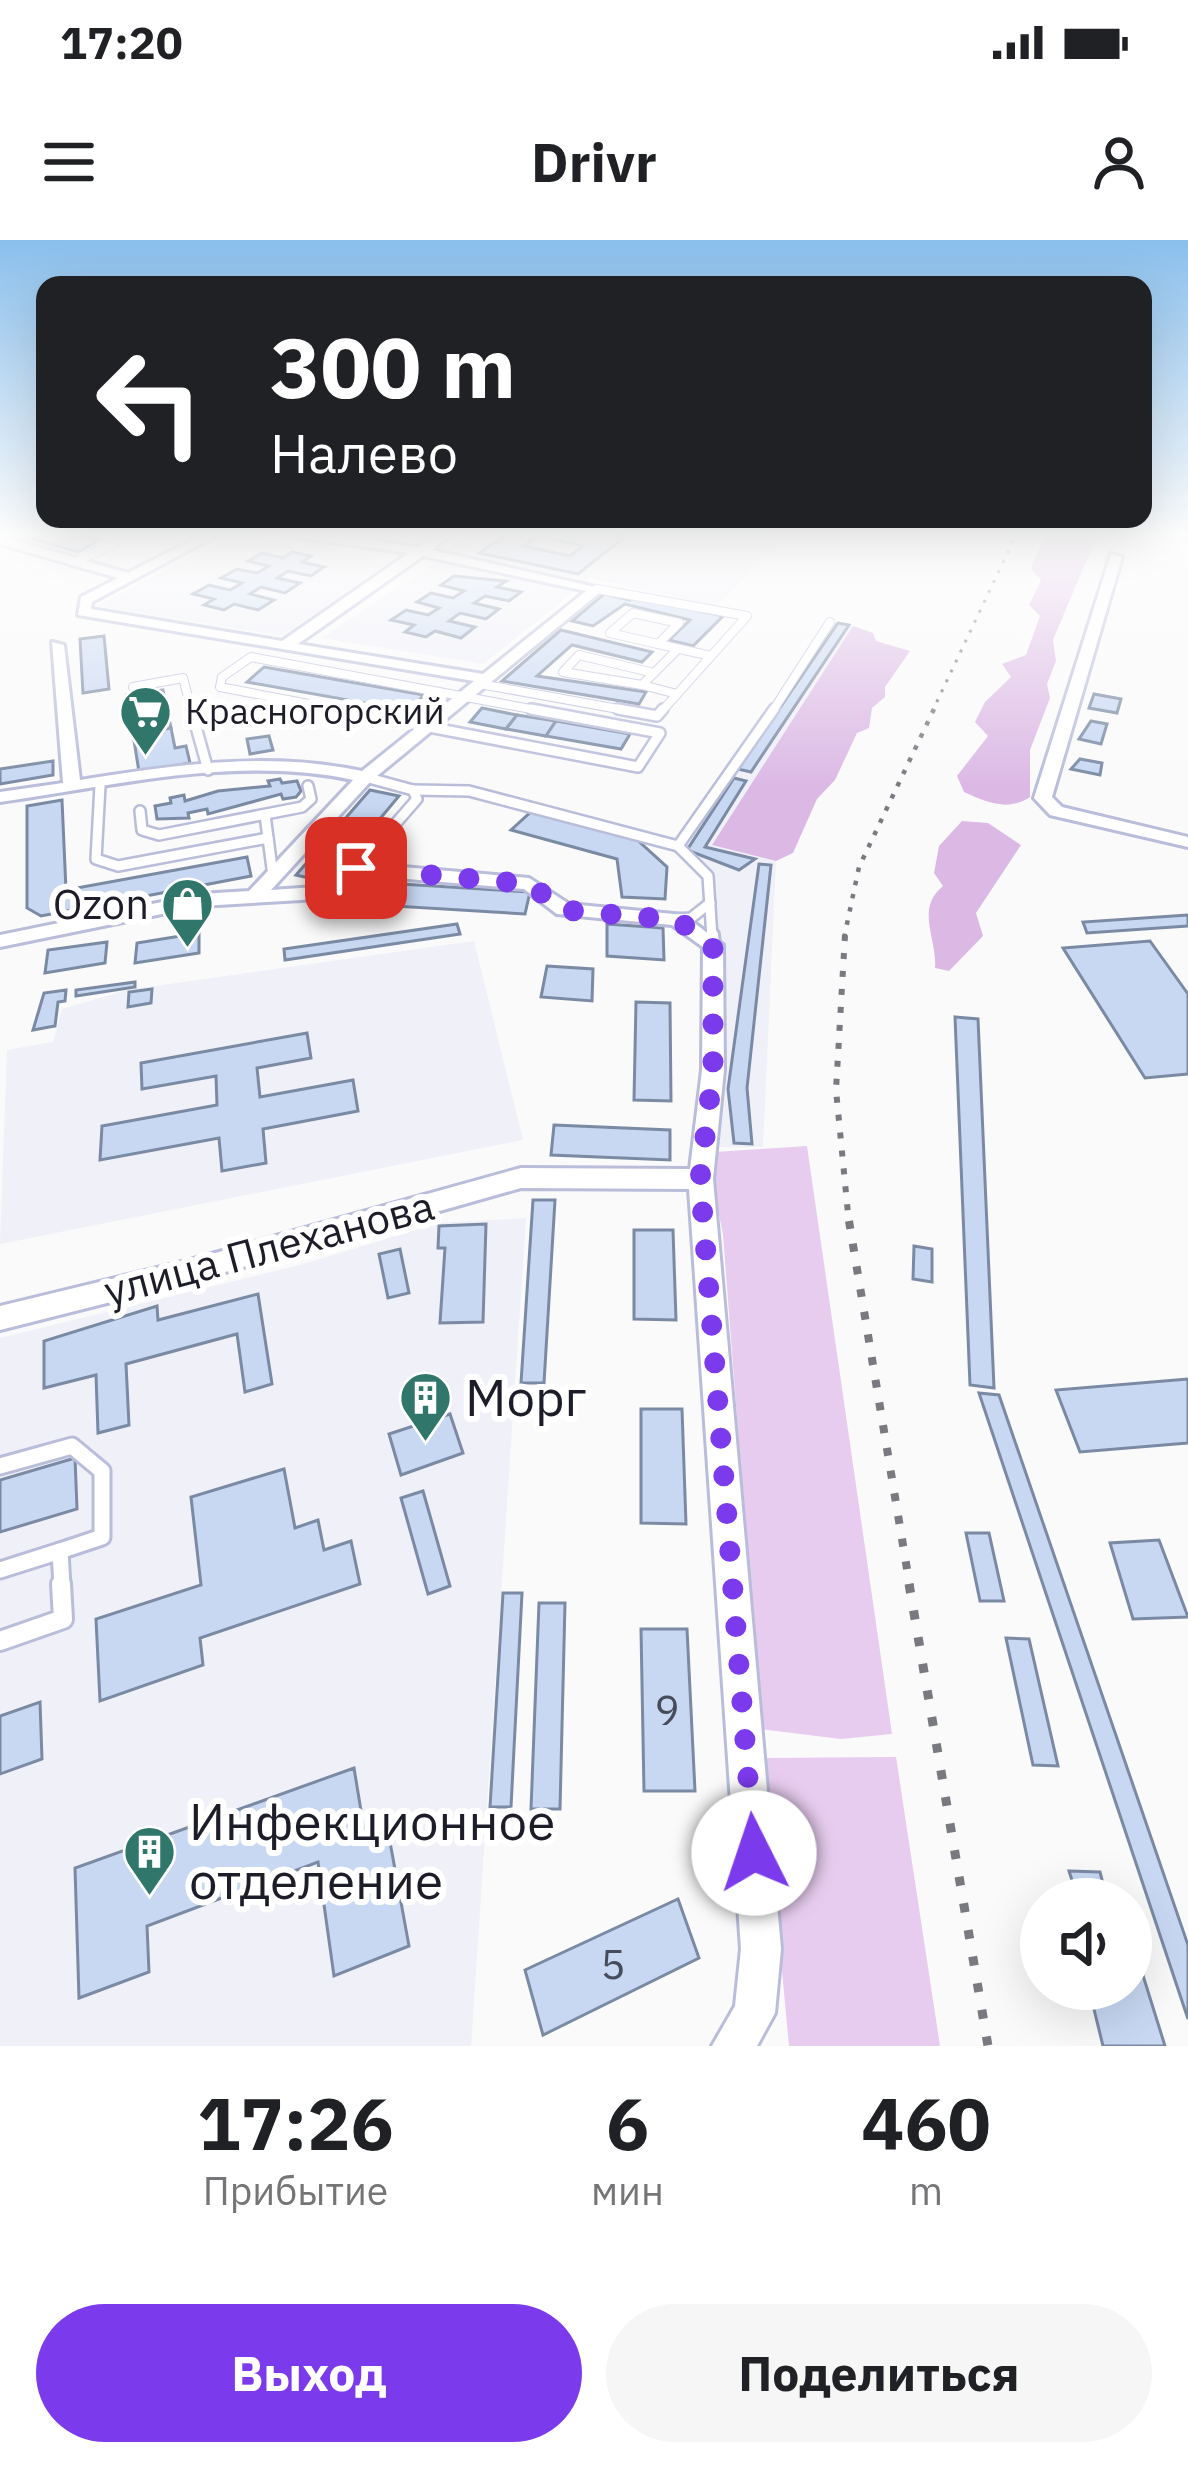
<!DOCTYPE html>
<html lang="ru">
<meta charset="utf-8">
<style>
body{margin:0;font-family:"IBM Plex Sans",sans-serif;background:#f6f6f6;color:#202124;height:100vh;display:flex;flex-direction:column;font-size:45px;white-space:nowrap}
*{box-sizing:border-box;margin:0}
p{font-size:39px;color:#757577}
.icon{flex:none;width:66px;height:66px;fill:none;stroke:currentColor;stroke-width:2;stroke-linecap:round;stroke-linejoin:round}
.map{position:relative;height:1806px;overflow:hidden}
.side{display:flex;flex-direction:column;background:#fff;flex:1}
.side>*{flex:none}
.banner{position:absolute;left:36px;top:36px;width:1116px;height:252px;border-radius:24px;box-shadow:0 12px 48px #0002;background:#202124;color:#fff;overflow:hidden}
.buttons{position:absolute;left:1020px;top:1638px;display:grid;gap:24px}
.buttons a{display:grid;place-items:center;width:132px;height:132px;border-radius:50%;background:#fff;box-shadow:0 12px 48px #0002;font-size:60px}
.pin{position:absolute;display:grid;place-items:center;width:102px;height:102px;color:#fff;margin:-51px;border-radius:24px;box-shadow:0 6px 18px #0006}
.me{position:absolute;width:132px;margin:-66px;rotate:356deg;stroke-linejoin:round;filter:drop-shadow(0 0 9px #0008)}
.turn{display:flex;align-items:center;gap:42px;height:252px;padding:0 36px;font-size:54px}
.turn .icon{width:156px;height:156px;stroke-width:2.5}
.turn b{display:block;font-size:84px;line-height:102px}
.eta{display:flex;justify-content:space-evenly;align-items:center;height:204px;text-align:center}
.eta b{font-size:72px;font-weight:700;line-height:84px}
.cta{display:flex;gap:24px;margin-top:auto;padding:24px 36px}
.cta a{flex:1;height:138px;border-radius:72px;background:#7c3aed;color:#fff;font-size:48px;font-weight:700;line-height:138px;text-align:center}
.cta a+a{background:#f6f6f6;color:#202124}
.status{display:flex;justify-content:space-between;align-items:center;height:84px;padding:0 60px;background:#fff;direction:ltr}
.status svg{height:33px;fill:currentColor}
header{display:flex;justify-content:space-between;align-items:center;height:156px;padding:0 36px;background:#fff;font-size:54px;font-weight:700}
.map>svg:first-child{display:block}
.built{fill:#eff0f8}
.green{fill:#e7ccef}
.forest{fill:#dcb9e5}
.building{fill:#c8d8f3;stroke:#7b8aa3;stroke-width:3;fill-rule:evenodd}
.lines{fill:none;stroke-linecap:round;stroke-linejoin:round}
.lane-far4-casing{stroke:#b9bdda;stroke-width:10}
.lane-far3-casing{stroke:#b9bdda;stroke-width:14}
.lane-far2-casing{stroke:#b9bdda;stroke-width:18}
.lane-far1-casing{stroke:#b9bdda;stroke-width:21}
.lane-casing{stroke:#b9bdda;stroke-width:24}
.street-casing{stroke:#b9bdda;stroke-width:6}
.lane-far4{stroke:#fff;stroke-width:8}
.lane-far3{stroke:#fff;stroke-width:9}
.lane-far2{stroke:#fff;stroke-width:12}
.lane-far1{stroke:#fff;stroke-width:15}
.lane{stroke:#fff;stroke-width:18}
.street{fill:#fff;fill-rule:evenodd}
.rail-far4{stroke:#797980;stroke-width:3;stroke-dasharray:3 8;stroke-linecap:butt}
.rail-far3{stroke:#797980;stroke-width:4.5;stroke-dasharray:4.5 9;stroke-linecap:butt}
.rail-far2{stroke:#797980;stroke-width:6;stroke-dasharray:6 12;stroke-linecap:butt}
.rail-far1{stroke:#797980;stroke-width:8;stroke-dasharray:8 15;stroke-linecap:butt}
.rail{stroke:#797980;stroke-width:9;stroke-dasharray:9 18;stroke-linecap:butt}
.route{stroke:#7c3aed;stroke-width:21;stroke-dasharray:0 37.8}
.labels{text-anchor:middle;stroke-width:12;stroke-linejoin:round;paint-order:stroke}
.far-poi-label{font-size:36px;fill:#1c1d28;stroke:#fff;text-anchor:start}
.poi-label{font-size:42px;fill:#1c1d28;stroke:#fff;text-anchor:end}
.street-label{font-size:42px;fill:#1c1d28;stroke:#fff}
.near-number-label{font-size:42px;fill:#474c5b}
.near-poi-label{font-size:51px;fill:#1c1d28;stroke:#fff;text-anchor:start}
</style>
<div class="status"><b>17:20</b><svg viewBox="0 0 49 12"><path d="M0 12V9h3v3zM5 12V6h3v6zM10 12V3h3v9zM15 12V0h3v12zM26 1h20v11H26zM47 4h2v5h-2z"/></svg></div>
<header><svg class="icon" aria-label="menu" viewBox="0 0 24 24"><path d="M4 6h16M4 12h16M4 18h16"/></svg>Drivr<svg class="icon" aria-label="person" viewBox="0 0 24 24"><circle cx="12" cy="8" r="4"/><path d="M4 21q1-7 8-7t8 7"/></svg></header>
<div class="map">
<svg width="1188" height="1806" viewBox="0 0 1188 1806">
<rect width="100%" height="100%" fill="#fafafa"/>
<!-- built -->
<g class="built">
<polygon points="472,293 792,293 715,366 590,338 581,345 440,314"/>
<polygon points="236,294 382,316 377,321 387,323 282,396 97,366"/>
<polygon points="442,318 577,349 483,424 322,398"/>
<polygon points="830,382 853,386 713,605 776,621 763,907 703,907 708,637 678,606"/>
<polygon points="474,701 523,900 0,1004 7,810 53,802 62,769 127,750"/>
<polygon points="526,978 471,1806 0,1806 0,1098 300,1025 439,983"/>
</g>
<!-- green -->
<g class="green">
<polygon points="807,906 892,1494 841,1499 761,1489 723,995 714,948 715,912"/>
<polygon points="896,1517 940,1806 789,1806 762,1518"/>
</g>
<!-- forest -->
<g class="forest">
<path d="M 1098,293 L 1053,400 L 1056,421 L 1047,444 L 1050,458 L 1030,510 L 1030,557 C 1008,572 986,562 964,552 L 957,536 L 988,496 L 975,482 L 985,462 L 1011,437 L 1002,424 L 1026,415 L 1040,376 L 1029,365 L 1041,340 L 1031,329 L 1045,295 Z"/>
<polygon points="853,386 873,393 876,401 910,411 885,447 885,457 872,468 869,488 857,493 835,540 817,559 793,613 776,621 712,605"/>
<path d="M 962,581 L 988,583 L 1021,605 L 976,673 L 983,696 L 949,731 L 935,728 C 937,697 915,669 943,646 L 934,633 L 939,606 Z"/>
</g>
<!-- building -->
<g class="building">
<polygon points="44,293 76,293 101,299 78,312 33,299"/>
<path d="M 509,293 L 628,293 L 612,297 L 622,299 L 578,334 L 479,313 ZM 537,296 L 583,306 L 570,316 L 523,306 Z"/>
<polygon points="292,312 311,316 302,322 324,327 311,336 288,331 277,338 300,343 285,353 261,347 250,354 274,360 258,370 234,364 224,370 204,365 214,359 193,354 209,345 230,350 242,343 221,338 237,329 257,333 269,326 248,321 262,313 283,318"/>
<polygon points="454,336 506,341 497,347 521,352 509,361 485,356 474,363 499,369 486,379 460,373 449,381 475,387 461,398 435,391 426,397 405,392 414,385 391,380 406,370 428,375 439,368 417,362 431,353 453,358 464,351 441,345"/>
<polygon points="604,354 630,360 634,356 723,376 693,406 669,400 690,380 625,364 593,386 572,381"/>
<polygon points="838,383 849,385 751,532 738,529"/>
<polygon points="561,390 652,412 642,422 572,405 537,436 646,452 639,464 502,441"/>
<polygon points="104,396 109,449 83,453 80,399"/>
<polygon points="264,427 424,455 409,471 247,442"/>
<polygon points="163,450 171,488 133,494 127,455"/>
<polygon points="1094,454 1121,459 1117,473 1089,468"/>
<polygon points="482,468 517,475 506,489 470,482"/>
<polygon points="517,475 556,481 546,496 506,489"/>
<polygon points="556,481 630,494 621,509 546,496"/>
<polygon points="1091,481 1107,484 1101,504 1079,499"/>
<polygon points="171,488 175,508 186,506 190,523 139,532 133,494"/>
<polygon points="269,496 273,510 250,514 247,499"/>
<polygon points="1080,519 1102,523 1100,535 1071,529"/>
<polygon points="53,521 53,535 0,544 0,529"/>
<polygon points="734,538 746,541 705,607 755,619 739,630 687,610"/>
<polygon points="280,539 282,543 297,541 301,551 296,557 283,559 281,554 208,574 207,569 188,573 189,578 157,579 155,566 171,563 170,558 184,555 185,561 218,551 270,546 268,541"/>
<polygon points="370,550 399,556 327,642 296,635"/>
<polygon points="62,560 66,650 247,617 251,636 41,676 27,668 27,566"/>
<polygon points="533,570 634,597 667,627 665,659 622,657 617,619 511,590"/>
<polygon points="759,624 771,625 747,848 752,904 734,903 728,849"/>
<polygon points="369,642 530,652 525,674 360,664"/>
<polygon points="1188,675 1188,686 1087,693 1083,682"/>
<polygon points="457,684 460,694 285,720 284,709"/>
<polygon points="607,684 663,688 664,720 607,716"/>
<polygon points="199,693 199,713 135,723 137,703"/>
<polygon points="1150,701 1188,754 1188,834 1145,838 1063,708"/>
<polygon points="107,702 105,723 45,733 48,710"/>
<polygon points="547,726 593,729 592,761 541,757"/>
<polygon points="135,742 135,747 76,756 76,750"/>
<polygon points="152,749 151,763 128,767 129,752"/>
<polygon points="66,750 65,761 58,762 55,786 33,790 44,753"/>
<polygon points="636,762 670,763 671,861 634,860"/>
<polygon points="955,777 978,779 994,1148 970,1145"/>
<polygon points="307,793 311,818 257,828 260,857 353,840 358,871 263,889 266,923 222,931 219,898 100,920 102,886 217,865 216,836 142,849 141,823"/>
<polygon points="554,885 670,890 670,920 551,915"/>
<polygon points="533,960 555,960 544,1143 521,1143"/>
<polygon points="486,984 483,1082 440,1083 445,1008 438,1008 439,986"/>
<polygon points="634,990 673,990 676,1080 634,1079"/>
<polygon points="914,1006 932,1009 932,1042 913,1039"/>
<polygon points="400,1009 409,1053 388,1058 379,1014"/>
<polygon points="258,1054 272,1144 245,1152 237,1094 126,1124 129,1185 98,1193 96,1135 44,1148 44,1101 157,1066 158,1080"/>
<polygon points="1188,1139 1188,1203 1080,1212 1056,1150"/>
<polygon points="979,1153 999,1155 1188,1705 1188,1779"/>
<polygon points="641,1169 682,1169 686,1284 641,1283"/>
<polygon points="450,1174 463,1213 401,1235 389,1194"/>
<polygon points="75,1218 77,1269 0,1292 0,1240"/>
<polygon points="284,1229 295,1288 318,1280 324,1310 351,1301 360,1344 200,1398 203,1425 100,1461 96,1379 201,1345 191,1257"/>
<polygon points="423,1251 450,1346 428,1354 401,1258"/>
<polygon points="966,1293 989,1293 1004,1361 980,1361"/>
<polygon points="1159,1300 1188,1377 1133,1379 1110,1303"/>
<polygon points="503,1353 522,1353 511,1567 490,1567"/>
<polygon points="539,1363 565,1363 560,1569 531,1569"/>
<polygon points="641,1389 687,1389 695,1551 644,1551"/>
<polygon points="1006,1398 1029,1399 1058,1526 1033,1525"/>
<polygon points="40,1462 42,1519 0,1534 0,1476"/>
<polygon points="354,1528 364,1589 386,1580 409,1706 334,1736 318,1622 147,1686 149,1732 79,1758 75,1628"/>
<polygon points="1069,1631 1100,1632 1107,1659 1078,1659"/>
<polygon points="678,1659 699,1718 543,1795 525,1730"/>
<polygon points="1131,1697 1165,1806 1103,1806 1089,1749 1131,1749"/>
</g>
<g class="lines">
<defs>
<g id="lane-far4">
<polyline points="75,322 114,304"/>
<polyline points="597,349 747,376 661,472"/>
<polygon points="633,373 679,383 658,404 610,393"/>
<polyline points="658,404 711,416"/>
<polyline points="480,444 635,472"/>
<polyline points="642,445 563,432 579,415 654,433"/>
<polyline points="133,447 183,438 192,472"/>
<polyline points="677,454 642,445 678,409"/>
<polyline points="351,472 220,447 222,437 251,417 547,472"/>
<polyline points="772,472 830,382"/>
</g>
<g id="lane-far3">
<polyline points="191,469 208,530"/>
<polyline points="335,469 638,527 660,493 531,469"/>
<polyline points="618,469 657,476 663,469"/>
<polyline points="100,546 96,619 118,626 268,598"/>
<polyline points="413,550 469,551 678,606"/>
<polyline points="140,571 142,590 159,595 302,567 311,559 308,546"/>
<polyline points="265,575 273,636"/>
<polyline points="356,629 417,559 413,550 365,537"/>
<polyline points="677,679 691,678 710,663"/>
<polyline points="712,698 708,636 678,606 774,469"/>
</g>
<polyline id="lane-far2" points="712,695 713,705"/>
<g id="lane-far1">
<polyline points="0,1226 72,1206 102,1231 102,1297 60,1311 62,1347"/>
<polyline points="0,1330 60,1311"/>
</g>
<polyline id="lane" points="0,1401 63,1379 61,1344"/>
<g id="street">
<path d="M 206,293 L 221,293 L 92,362 L 91,369 L 282,401 L 409,313 L 295,297 L 289,293 L 318,293 L 419,307 L 439,293 L 453,293 L 432,310 L 604,349 L 371,541 L 271,650 L 330,646 L 349,625 L 356,623 L 529,638 L 569,664 L 684,675 L 723,705 L 724,830 L 713,939 L 781,1709 L 775,1773 L 757,1806 L 712,1806 L 735,1766 L 741,1709 L 689,949 L 521,948 L 190,1042 L 0,1090 L 0,1066 L 190,1020 L 521,928 L 690,929 L 702,830 L 703,707 L 672,685 L 557,674 L 524,649 L 361,635 L 343,656 L 336,658 L 201,666 L 0,707 L 0,695 L 201,654 L 249,651 L 353,540 C 238,515 114,546 0,562 L 0,552 L 63,543 L 52,402 L 64,405 L 80,540 C 174,525 267,511 362,531 L 474,441 L 78,375 L 81,357 L 118,338 L 0,304 L 0,296 L 128,333 ZM 423,316 L 586,351 L 483,434 L 298,404 Z"/>
<polygon points="1111,314 1122,317 1052,557 1062,567 1188,597 1188,607 1050,575 1034,558"/>
</g>
</defs>
<!-- lane-far4 casing -->
<use href="#lane-far4" class="lane-far4-casing"/>
<!-- lane-far3 casing -->
<use href="#lane-far3" class="lane-far3-casing"/>
<!-- lane-far2 casing -->
<use href="#lane-far2" class="lane-far2-casing"/>
<!-- lane-far1 casing -->
<use href="#lane-far1" class="lane-far1-casing"/>
<!-- lane casing -->
<use href="#lane" class="lane-casing"/>
<!-- street casing -->
<use href="#street" class="street-casing"/>
<!-- lane-far4 -->
<use href="#lane-far4" class="lane-far4"/>
<!-- lane-far3 -->
<use href="#lane-far3" class="lane-far3"/>
<!-- lane-far2 -->
<use href="#lane-far2" class="lane-far2"/>
<!-- lane-far1 -->
<use href="#lane-far1" class="lane-far1"/>
<!-- lane -->
<use href="#lane" class="lane"/>
<!-- street -->
<use href="#street" class="street"/>
<!-- rail-far4 -->
<polyline class="rail-far4" points="932,472 1017,293"/>
<!-- rail-far3 -->
<polyline class="rail-far3" points="844,698 859,627 934,469"/>
<!-- rail-far2 -->
<polyline class="rail-far2" points="845,695 836,850 849,984"/>
<!-- rail-far1 -->
<polyline class="rail-far1" points="849,981 910,1347"/>
<!-- rail -->
<polyline class="rail" points="909,1344 988,1806"/>
</g>
<!-- sky -->
<linearGradient id="sky" x2="0" y2="1"><stop stop-color="#8abfec"/><stop offset="0.54" stop-color="#fdfdfd"/><stop offset="1" stop-color="#fdfdfd" stop-opacity="0"/></linearGradient>
<rect width="1188" height="545" fill="url(#sky)"/>
<g class="lines">
<!-- route -->
<polyline class="route" points="356,628 529,644 564,670 677,680 713,705 713,830 700,939 754,1613"/>
</g>
<!-- icons -->
<defs>
<symbol id="supermarket-pin" viewBox="-11 -11 22 30"><path d="M0 17L-7.5 6A9.5 9.5 0 1 1 7.5 6Z" fill="#30766b" stroke="#fff"/><path d="M-6-5.5h2.5l.6 2H6L4.5 2H-2.5L-4.4-4H-6ZM-1.5 3.2a1.3 1.3 0 1 0 .1 0ZM3 3.2a1.3 1.3 0 1 0 .1 0Z" fill="#fff"/></symbol>
<symbol id="shop-pin" viewBox="-11 -11 22 30"><path d="M0 17L-7.5 6A9.5 9.5 0 1 1 7.5 6Z" fill="#30766b" stroke="#fff"/><path d="M-5-2.5h2.3a2.7 3.5 0 0 1 5.4 0H5L5.5 6h-11ZM-1.5-2.5h3a1.5 2.3 0 0 0-3 0Z" fill="#fff"/></symbol>
<symbol id="building-pin" viewBox="-11 -11 22 30"><path d="M0 17L-7.5 6A9.5 9.5 0 1 1 7.5 6Z" fill="#30766b" stroke="#fff"/><path d="M-4-6H4V6H1V3H-1V6H-4ZM-2.5-4.3h1.7v1.8h-1.7ZM.8-4.3h1.7v1.8H.8ZM-2.5-1h1.7V.8h-1.7ZM.8-1h1.7V.8H.8Z" fill="#fff"/></symbol>
</defs>
<g fill-rule="evenodd">
<use href="#supermarket-pin" x="116" y="442" width="59" height="81"/>
<use href="#shop-pin" x="158" y="634" width="59" height="81"/>
<use href="#building-pin" x="396" y="1128" width="59" height="81"/>
<use href="#building-pin" x="120" y="1582" width="59" height="81"/>
</g>
<g class="labels">
<!-- far-poi labels -->
<g class="far-poi-label">
<text x="185" y="484">Красногорский</text>
</g>
<!-- poi labels -->
<g class="poi-label">
<text x="149" y="679">Ozon</text>
</g>
<!-- street labels -->
<g class="street-label">
<text transform="translate(269 1008) rotate(-15)" y="15">улица Плеханова</text>
</g>
<!-- near-number labels -->
<g class="near-number-label">
<text x="667" y="1485">9</text>
<text x="613" y="1739">5</text>
</g>
<!-- near-poi labels -->
<g class="near-poi-label">
<text x="465" y="1176">Морг</text>
<text x="189" y="1600">Инфекционное<tspan x="189" dy="59">отделение</tspan></text>
</g>
</g>
</svg>
<div class="buttons">
<a><svg class="icon" aria-label="sound" viewBox="0 0 24 24"><path d="M4 9h4l5-4v14l-5-4H4zM17 9q2 3 0 6"/></svg></a>
</div>
<div class="pin" style="left:356px;top:628px;background:#d93025"><svg class="icon" aria-label="arrive" viewBox="0 0 24 24"><path d="M6 21V4h12l-3 4 3 4H6"/></svg></div>
<svg class="me" style="left:754px;top:1613px" viewBox="-20 -20 40 40"><circle r="19" fill="#fff"/><path d="M0-13L10 11 0 6-10 11z" fill="#7c3aed"/></svg>
<div class="banner">
<div class="turn"><svg class="icon" aria-label="left" viewBox="0 0 24 24"><path d="M17 20v-9H6M10 6l-5 5 5 5"/></svg><div><b>300 m</b>Налево</div></div>
</div>
</div>
<section class="side">
<div class="eta">
<div><b>17:26</b><p>Прибытие</p></div>
<div><b>6</b><p>мин</p></div>
<div><b>460</b><p>m</p></div>
</div>
<div class="cta"><a>Выход</a><a>Поделиться</a></div>
</section>
